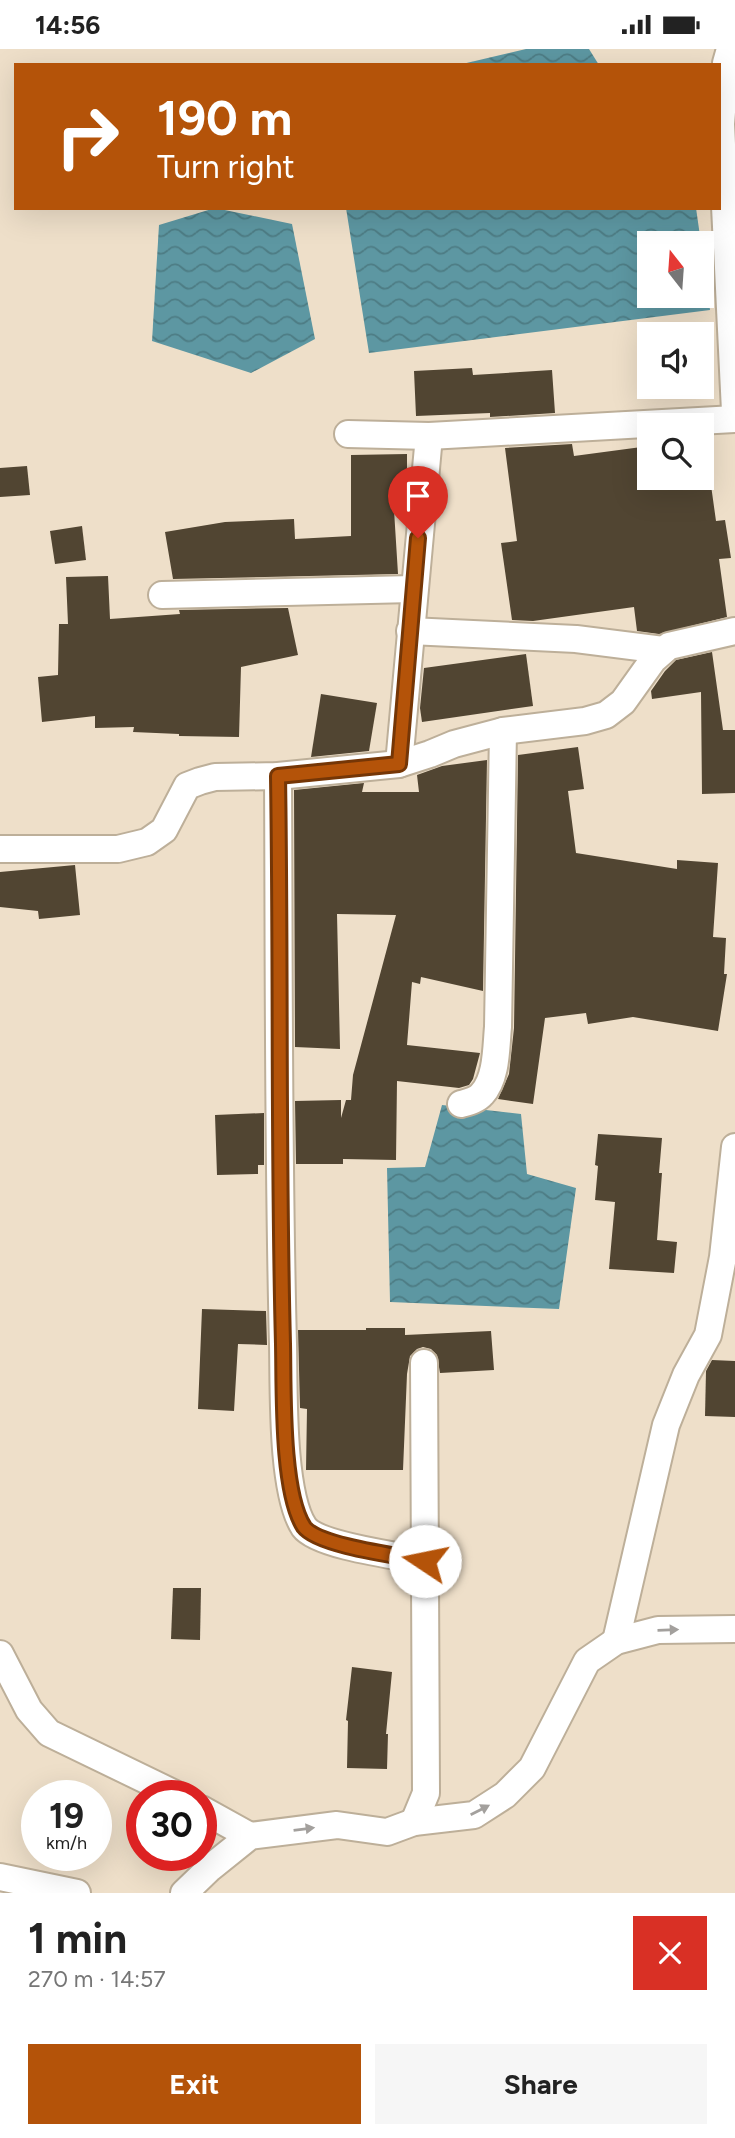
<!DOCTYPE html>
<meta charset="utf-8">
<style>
body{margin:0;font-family:Figtree,sans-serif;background:#f6f6f6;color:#222;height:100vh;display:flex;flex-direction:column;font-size:26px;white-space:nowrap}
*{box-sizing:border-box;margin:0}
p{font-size:23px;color:#767676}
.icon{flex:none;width:38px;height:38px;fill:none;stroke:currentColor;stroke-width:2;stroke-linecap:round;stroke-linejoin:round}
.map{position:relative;height:1844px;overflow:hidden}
.details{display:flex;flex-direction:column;background:#fff;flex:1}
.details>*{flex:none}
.banner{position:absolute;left:14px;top:14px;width:707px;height:147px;border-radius:0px;box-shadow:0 7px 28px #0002;background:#b45309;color:#fff;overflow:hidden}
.needle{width:46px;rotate:343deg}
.controls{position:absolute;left:637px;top:182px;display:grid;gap:14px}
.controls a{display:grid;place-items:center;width:77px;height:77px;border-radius:0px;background:#fff;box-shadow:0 7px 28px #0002;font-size:35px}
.speed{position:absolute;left:21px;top:1731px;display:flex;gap:14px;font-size:35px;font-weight:700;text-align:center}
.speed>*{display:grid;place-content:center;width:91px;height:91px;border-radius:50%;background:#fff;box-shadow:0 7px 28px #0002;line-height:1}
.speed small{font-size:18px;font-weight:400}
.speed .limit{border:10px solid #d22;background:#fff;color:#111}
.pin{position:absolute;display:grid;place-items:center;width:60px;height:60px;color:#fff;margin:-72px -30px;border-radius:50% 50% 50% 0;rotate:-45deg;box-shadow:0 0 7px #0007}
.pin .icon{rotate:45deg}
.me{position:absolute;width:77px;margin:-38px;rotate:281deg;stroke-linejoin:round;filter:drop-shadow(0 0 5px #0008)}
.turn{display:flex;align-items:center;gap:24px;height:147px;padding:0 28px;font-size:32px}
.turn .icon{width:91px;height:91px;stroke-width:2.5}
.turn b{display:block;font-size:49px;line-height:60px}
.round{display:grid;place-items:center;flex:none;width:74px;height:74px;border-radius:0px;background:#f6f6f6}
.summary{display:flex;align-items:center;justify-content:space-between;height:119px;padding:0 28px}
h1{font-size:42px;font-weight:700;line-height:52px}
.cta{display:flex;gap:14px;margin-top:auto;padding:14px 28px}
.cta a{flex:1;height:80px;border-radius:0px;background:#b45309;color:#fff;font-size:28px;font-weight:700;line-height:80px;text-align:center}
.cta a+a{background:#f6f6f6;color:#222}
.status{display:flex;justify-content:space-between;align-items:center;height:49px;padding:0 35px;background:#fff;direction:ltr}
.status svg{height:19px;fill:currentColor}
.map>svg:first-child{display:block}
.water{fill:url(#water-waves)}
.building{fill:#514532}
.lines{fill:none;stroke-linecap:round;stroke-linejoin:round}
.minor-casing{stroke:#bdaf99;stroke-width:30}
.minor{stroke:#fff;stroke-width:26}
.oneway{fill:#a3a09d}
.route-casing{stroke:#753606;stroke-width:18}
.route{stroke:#b45309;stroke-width:12}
</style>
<div class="status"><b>14:56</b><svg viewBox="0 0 49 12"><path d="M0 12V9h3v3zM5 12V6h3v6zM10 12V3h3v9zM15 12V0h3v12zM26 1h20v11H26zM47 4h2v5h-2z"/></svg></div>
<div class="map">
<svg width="735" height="1844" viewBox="0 0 735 1844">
<defs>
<pattern id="water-waves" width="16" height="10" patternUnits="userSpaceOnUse" patternTransform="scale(1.75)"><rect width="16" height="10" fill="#5d97a2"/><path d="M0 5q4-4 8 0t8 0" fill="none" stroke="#4d7c84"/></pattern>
</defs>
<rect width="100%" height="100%" fill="#eedfc9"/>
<!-- water -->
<g class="water">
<polygon points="526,0 589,0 599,16 458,16"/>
<polygon points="215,159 292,175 315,290 251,324 152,292 159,176"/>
<polygon points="346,159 696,159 701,194 649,194 649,247 702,247 702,199 710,261 369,304"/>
<polygon points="442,1056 521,1065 527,1125 576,1139 559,1260 390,1253 387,1119 425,1118"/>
</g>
<!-- building -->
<g class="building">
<polygon points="472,319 473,326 552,321 555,364 490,368 490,364 416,367 414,322"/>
<polygon points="572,395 574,407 649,397 649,429 710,429 716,472 725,471 731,509 719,510 727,568 659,585 637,582 634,558 533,572 512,571 501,494 517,492 505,399"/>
<polygon points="407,405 407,445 393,445 398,525 173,530 165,483 225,473 294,470 295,490 351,487 351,406"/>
<polygon points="27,417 30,446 0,448 0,419"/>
<polygon points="82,477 86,511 55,515 50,482"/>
<polygon points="108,527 110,570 180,565 179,561 288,559 298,606 241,618 239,688 179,687 179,685 133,683 134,678 95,679 95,667 42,673 38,628 58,626 59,575 68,575 66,528"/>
<polygon points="712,603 723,681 735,681 735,744 702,745 701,643 652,650 651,642 665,622 676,611"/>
<polygon points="526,605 533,657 422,673 420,659 424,619"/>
<polygon points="321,645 377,654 369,702 311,708"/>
<polygon points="578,698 584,740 568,742 576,804 677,820 677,811 718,814 713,888 726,889 724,925 727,925 718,982 633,968 588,975 586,964 545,969 533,1055 498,1050 509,1025 514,979 518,706"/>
<polygon points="487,711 483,942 421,928 420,935 412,933 407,996 480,1004 473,1030 469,1036 459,1039 397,1032 396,1111 343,1110 343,1115 296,1115 295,1052 341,1051 341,1069 346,1051 351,1051 353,1026 396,866 337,865 340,1000 295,998 294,741 364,734 362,743 419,743 417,726 442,717"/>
<polygon points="75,816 80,866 39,870 38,862 0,858 0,823"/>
<polygon points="264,1064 264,1116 258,1116 258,1125 217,1126 215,1066"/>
<polygon points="598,1085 662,1089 659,1124 662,1124 657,1191 677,1193 674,1224 609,1220 615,1153 595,1151 598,1117 595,1116"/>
<polygon points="202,1260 266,1262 267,1296 238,1295 234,1362 198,1360"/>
<polygon points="366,1279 405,1279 405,1286 491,1282 494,1321 440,1324 437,1306 431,1300 423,1298 417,1300 410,1307 407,1325 403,1421 306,1421 307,1360 300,1359 298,1281 366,1281"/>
<polygon points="712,1311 735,1312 735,1368 705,1367 706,1322"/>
<polygon points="173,1539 201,1539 200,1591 171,1590"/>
<polygon points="352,1618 392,1623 386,1685 388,1685 387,1720 347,1719 348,1672 346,1671"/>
</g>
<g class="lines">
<defs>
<g id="minor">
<polyline points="730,0 726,14 721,75 735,362"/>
<polyline points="348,385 429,387 735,370"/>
<polyline points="162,546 413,540"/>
<polyline points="410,582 576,590 663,601"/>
<polyline points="399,715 429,387"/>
<path d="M 278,727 C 279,916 278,1106 283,1295 C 284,1338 281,1443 304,1478 C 318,1497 400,1507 425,1512"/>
<polyline points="0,800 118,800 147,793 164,781 187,737 200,732 215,728 278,727 399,715 430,705 454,695 503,682 585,672 606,666 623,653 653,611 669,597 735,582"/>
<path d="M 461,1055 C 468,1053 477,1051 482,1045 C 497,1029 496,998 498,978 L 503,682"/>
<polyline points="616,1592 666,1376 686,1326 708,1286 723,1208 735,1098"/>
<polyline points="0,1605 29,1661 49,1684 177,1746"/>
<polyline points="201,1760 250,1787"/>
<polyline points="414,1773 426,1744 424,1314"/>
<polyline points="0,1828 77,1844"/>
<polyline points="184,1844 210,1819 250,1787 337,1776 387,1783 414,1773 474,1766 505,1746 532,1719 587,1612 616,1592 658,1581 735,1580"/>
</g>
</defs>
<!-- minor casing -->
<use href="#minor" class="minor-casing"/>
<!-- minor -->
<use href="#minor" class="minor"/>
</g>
<!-- one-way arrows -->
<defs><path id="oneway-solid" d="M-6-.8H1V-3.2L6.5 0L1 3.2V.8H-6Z" transform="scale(1.75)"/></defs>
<g class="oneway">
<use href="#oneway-solid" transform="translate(668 1581) rotate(-2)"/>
<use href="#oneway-solid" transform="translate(480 1761) rotate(-27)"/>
<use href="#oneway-solid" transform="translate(304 1780) rotate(-7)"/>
</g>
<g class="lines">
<defs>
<path id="route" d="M 418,489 L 399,715 L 278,727 C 281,916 278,1106 283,1295 C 284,1338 281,1443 304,1478 C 318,1497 400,1507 425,1512"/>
</defs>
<!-- route casing -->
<use href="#route" class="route-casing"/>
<!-- route -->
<use href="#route" class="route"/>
</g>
</svg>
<div class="controls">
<a><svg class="needle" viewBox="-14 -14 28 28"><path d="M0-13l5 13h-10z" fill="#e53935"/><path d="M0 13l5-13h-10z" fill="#767676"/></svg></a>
<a><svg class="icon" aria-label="sound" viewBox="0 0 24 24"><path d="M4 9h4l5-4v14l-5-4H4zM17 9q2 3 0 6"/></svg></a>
<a><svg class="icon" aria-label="search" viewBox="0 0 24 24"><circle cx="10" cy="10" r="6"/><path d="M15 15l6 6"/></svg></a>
</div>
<div class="speed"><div>19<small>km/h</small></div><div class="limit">30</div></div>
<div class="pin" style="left:418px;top:489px;background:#d93025"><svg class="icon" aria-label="arrive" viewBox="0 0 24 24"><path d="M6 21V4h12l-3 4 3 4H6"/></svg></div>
<svg class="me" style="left:425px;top:1512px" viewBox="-20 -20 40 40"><circle r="19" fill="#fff"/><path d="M0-13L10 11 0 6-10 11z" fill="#b45309"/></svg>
<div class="banner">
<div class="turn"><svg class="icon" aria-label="right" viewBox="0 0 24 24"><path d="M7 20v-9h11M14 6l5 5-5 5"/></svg><div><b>190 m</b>Turn right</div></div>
</div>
</div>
<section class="details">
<div class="summary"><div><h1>1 min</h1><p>270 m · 14:57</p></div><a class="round" style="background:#d93025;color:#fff"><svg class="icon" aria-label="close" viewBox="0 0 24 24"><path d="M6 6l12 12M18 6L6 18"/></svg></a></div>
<div class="cta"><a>Exit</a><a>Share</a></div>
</section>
